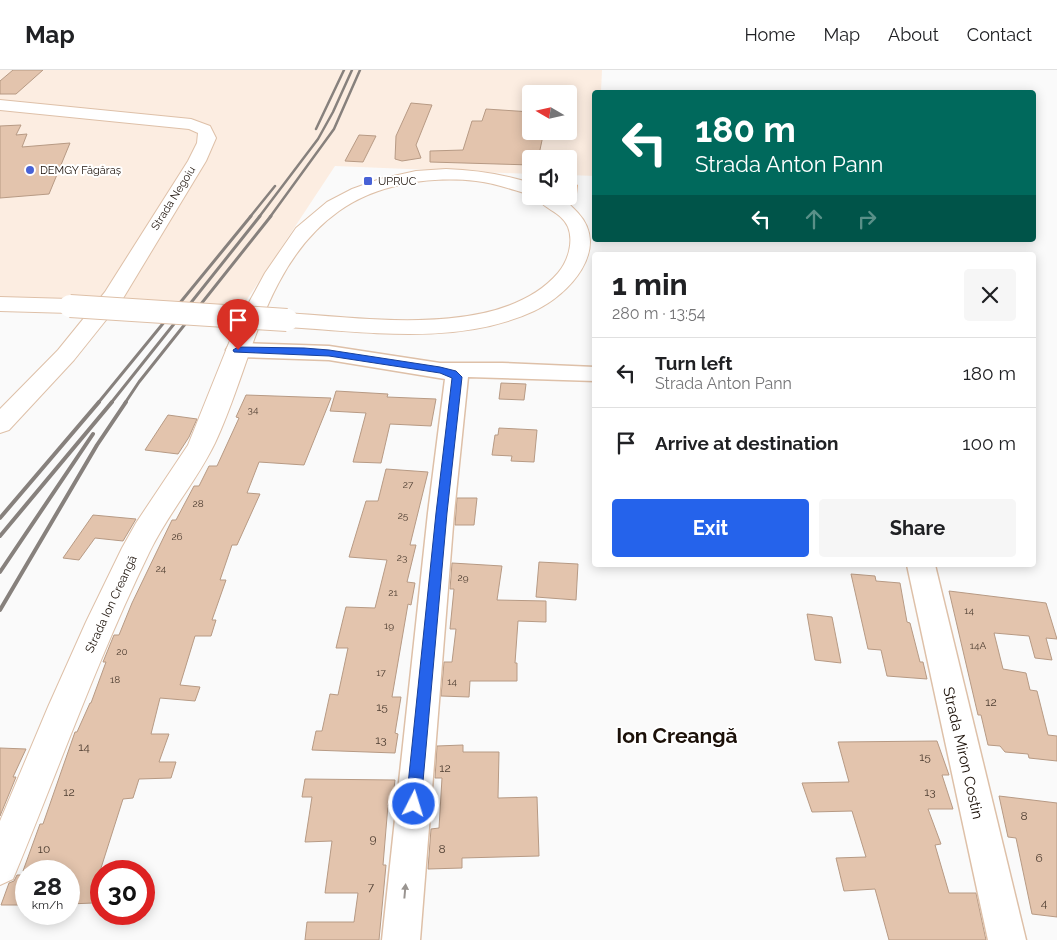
<!DOCTYPE html>
<meta charset="utf-8">
<style>
body{margin:0;font-family:Raleway,sans-serif;background:#f6f6f6;color:#202124;height:100vh;display:flex;flex-direction:column;font-size:19px;white-space:nowrap}
*{box-sizing:border-box;margin:0}
p{font-size:16px;color:#757577}
.icon{flex:none;width:28px;height:28px;fill:none;stroke:currentColor;stroke-width:2;stroke-linecap:round;stroke-linejoin:round}
.map{position:relative;flex:1;overflow:hidden}
.sheet{position:absolute;left:592px;top:182px;width:444px;height:315px;display:flex;flex-direction:column;background:#fff;border-radius:5px;box-shadow:0 2px 12px #0003}
.sheet>*{flex:none}
.hud{position:absolute;left:592px;top:20px;width:444px;height:152px;border-radius:5px;box-shadow:0 2px 12px #0003;background:#00695c;color:#fff;overflow:hidden}
.needle{width:32px;rotate:279deg}
.buttons{position:absolute;left:522px;top:15px;display:grid;gap:10px}
.buttons a{display:grid;place-items:center;width:55px;height:55px;border-radius:5px;background:#fff;box-shadow:0 2px 12px #0003;font-size:25px}
.speed{position:absolute;left:15px;top:790px;display:flex;gap:10px;font-size:25px;font-weight:700;text-align:center}
.speed>*{display:grid;place-content:center;width:65px;height:65px;border-radius:50%;background:#fff;box-shadow:0 2px 12px #0003;line-height:1}
.speed small{font-size:12px;font-weight:400}
.speed .limit{border:8px solid #d22;background:#fff;color:#111}
.pin{position:absolute;display:grid;place-items:center;width:42px;height:42px;color:#fff;margin:-51px -21px;border-radius:50% 50% 50% 0;rotate:-45deg;box-shadow:0 0 5px #0007}
.pin .icon{rotate:45deg}
.me{position:absolute;width:55px;margin:-28px;rotate:5deg;stroke-linejoin:round;filter:drop-shadow(0 0 4px #0008)}
.turn{display:flex;align-items:center;gap:18px;height:105px;padding:0 20px;font-size:22px}
.turn .icon{width:65px;height:65px;stroke-width:2.5}
.turn b{display:block;font-size:35px;line-height:42px}
.lanes{display:flex;align-items:center;height:48px;padding:0 20px;background:#0003;justify-content:center;gap:25px;direction:ltr}
.lanes .off{opacity:.35}
.round{display:grid;place-items:center;flex:none;width:52px;height:52px;border-radius:5px;background:#f6f6f6}
.head{display:flex;align-items:center;justify-content:space-between;height:85px;padding:0 20px}
h1{font-size:30px;font-weight:700;line-height:38px}
.button{display:flex;gap:10px;margin-top:auto;padding:10px 20px}
.button a{flex:1;height:58px;border-radius:5px;background:#2563eb;color:#fff;font-size:20px;font-weight:700;line-height:58px;text-align:center}
.button a+a{background:#f6f6f6;color:#202124}
ul{padding:0;list-style:none}
li{display:flex;align-items:center;gap:15px;height:70px;padding:0 20px;border-top:1px solid #e0e0e0}
li div{flex:1}
li b{display:block;font-size:19px}
li em{font-style:normal}
header{display:flex;align-items:center;gap:30px;box-sizing:border-box;height:70px;padding:0 25px;background:#fff;border-bottom:1px solid #e0e0e0}
header strong{font-size:24px}
nav{display:flex;gap:28px;margin-inline-start:auto;font-size:18px}
.map>svg:first-child{display:block}
.built{fill:#fcede1;fill-rule:evenodd}
.green{fill:#ebbb96}
.building{fill:#e3c4ad;stroke:#b79a84}
.lines{fill:none;stroke-linecap:round;stroke-linejoin:round}
.minor-casing{stroke:#dec0a8;stroke-width:3}
.major-casing{stroke:#dec0a8;stroke-width:2}
.minor{fill:#fff;fill-rule:evenodd}
.major{fill:#fff;fill-rule:evenodd}
.rail-far2{stroke:#87817d;stroke-width:2.5}
.rail-far1{stroke:#87817d;stroke-width:3}
.rail{stroke:#87817d;stroke-width:4}
.major-bridge-casing{stroke:#dec0a8;stroke-width:24;stroke-linecap:butt}
.major-bridge{stroke:#fff;stroke-width:22}
.oneway{fill:#999490}
.route{fill:#2563eb;stroke:#184099}
.poi-dot{fill:#4862d6;stroke:#fff;stroke-width:2}
.labels{text-anchor:middle;stroke-width:4;stroke-linejoin:round;paint-order:stroke}
.number-label{font-size:10px;fill:#4e3e32}
.far-poi-label{font-size:11px;fill:#1c1109;stroke:#fff;text-anchor:start}
.far-street-label{font-size:11px;fill:#1c1109;stroke:#fff}
.street-label{font-size:12px;fill:#1c1109;stroke:#fff}
.near-number-label{font-size:12px;fill:#4e3e32}
.near-street-label{font-size:15px;fill:#1c1109;stroke:#fff}
.near-district-label{font-size:21px;font-weight:bold;fill:#1c1109;stroke:#fff}
</style>
<header>
<strong>Map</strong>
<nav><a>Home</a><a>Map</a><a>About</a><a>Contact</a></nav>
</header>
<div class="map">
<svg width="1057" height="870" viewBox="0 0 1057 870">
<rect width="100%" height="100%" fill="#fafafa"/>
<!-- built -->
<path class="built" d="M 0,0 L 602,0 L 601,22 L 595,22 L 595,106 L 569,105 L 569,89 L 531,89 L 531,104 L 335,96 L 242,237 L 0,229 ZM 531,24 L 569,24 L 569,61 L 531,61 Z"/>
<!-- green -->
<polygon class="green" points="569,110 578,115 576,133 571,135 554,126 569,126"/>
<!-- building -->
<g class="building">
<polygon points="13,0 43,0 16,24 0,24 0,11"/>
<polygon points="411,33 432,35 416,75 421,88 402,91 395,89 396,66"/>
<polygon points="486,39 531,42 531,61 544,61 538,89 531,89 531,95 430,92 430,81 463,80 472,51 482,51"/>
<polygon points="21,55 16,65 27,64 22,77 70,73 49,124 0,128 0,56"/>
<polygon points="359,65 376,66 363,92 345,91"/>
<polygon points="501,313 526,314 524,330 499,329"/>
<polygon points="336,321 388,324 387,327 436,329 431,356 390,354 381,393 353,392 366,343 330,341"/>
<polygon points="246,325 331,328 304,395 259,392 247,423 260,424 237,475 232,475 220,510 226,510 212,550 216,550 211,566 195,566 180,615 200,617 195,631 160,628 151,664 169,664 159,692 176,692 171,708 139,709 133,728 123,729 101,798 101,808 93,833 69,834 69,801 23,801 40,754 43,754 75,662 77,662 90,633 91,633 106,592 103,592 114,565 119,565 132,533 172,450 176,450 194,416 199,416 209,396 217,396 239,348 236,347"/>
<polygon points="168,345 197,349 189,367 178,384 145,380"/>
<polygon points="499,358 537,360 534,392 511,391 512,386 492,385 495,365 498,365"/>
<polygon points="386,399 428,402 410,475 416,475 407,512 415,513 411,535 408,534 392,627 401,627 395,663 398,664 395,683 312,680 316,661 322,661 330,624 338,625 348,578 336,578 346,537 375,538 387,490 349,487 366,431 378,431"/>
<polygon points="457,428 477,428 474,455 455,455"/>
<polygon points="93,445 136,449 123,471 95,468 79,490 63,488"/>
<polygon points="539,492 578,494 576,530 536,527"/>
<polygon points="452,493 502,496 497,530 546,531 546,552 518,551 515,593 517,593 517,611 470,611 469,627 441,626 444,592 452,592 456,559 450,559 454,519 450,519"/>
<polygon points="851,504 875,506 876,511 900,513 907,552 910,553 920,592 923,592 927,609 887,606 881,580 868,579"/>
<polygon points="949,521 1046,533 1057,569 1046,568 1052,590 1035,588 1029,566 994,563 1003,599 1026,603 1030,620 1037,621 1048,665 1057,666 1057,691 1029,688 1028,684 1005,682 1000,676 988,675 981,645 978,645"/>
<polygon points="807,544 832,547 841,593 815,590"/>
<polygon points="937,671 949,705 942,705 953,739 928,739 941,774 935,775 949,823 976,823 986,870 889,870 875,819 844,821 836,788 866,787 852,741 812,742 802,713 849,712 838,672"/>
<polygon points="463,675 463,682 499,682 498,728 537,727 539,786 462,788 462,798 428,799 431,759 439,758 442,708 435,708 437,676"/>
<polygon points="0,678 26,679 13,707 16,707 0,746"/>
<polygon points="305,709 395,710 392,735 388,735 383,795 386,795 379,870 305,870 307,852 354,852 358,823 325,823 332,771 305,772 312,727 302,727"/>
<polygon points="999,726 1057,733 1057,847 1032,844 1016,768 1008,767"/>
<polygon points="17,805 26,805 26,835 1,835 9,813 14,811"/>
</g>
<g class="lines">
<defs>
<g id="minor">
<polygon points="237,273 329,276 440,293 502,293 595,297 595,311 468,307 454,443 420,870 382,870 428,443 445,309 329,290 237,287 229,285 226,280 229,275"/>
<polygon points="907,495 935,495 1026,870 988,870"/>
</g>
<g id="major">
<polygon points="0,30 191,49 210,56 216,68 206,91 122,230 74,290 9,360 0,363 0,339 58,280 105,222 188,91 197,73 198,63 189,59 0,40"/>
<path d="M 446,99 C 475,100 503,104 531,113 L 531,125 C 513,120 495,113 476,111 C 430,106 377,114 339,141 C 263,195 252,295 215,373 C 196,412 167,445 149,483 C 97,590 58,701 13,809 L 0,815 L 0,751 L 48,637 L 86,552 L 122,478 L 136,453 L 188,375 L 235,258 L 265,203 L 296,158 L 327,132 L 352,119 L 380,109 L 416,101 Z"/>
<path d="M 535,126 C 556,126 563,126 578,143 C 611,179 569,225 534,241 C 459,276 367,262 287,257 L 279,255 L 276,250 L 279,245 L 287,243 C 365,248 501,269 558,203 C 568,191 574,172 568,157 C 562,142 543,139 535,126 Z"/>
<polygon points="0,227 70,229 78,231 81,236 78,241 70,243 0,241"/>
</g>
</defs>
<!-- minor casing -->
<use href="#minor" class="minor-casing"/>
<!-- major casing -->
<use href="#major" class="major-casing"/>
<!-- minor -->
<use href="#minor" class="minor"/>
<!-- major -->
<use href="#major" class="major"/>
<!-- rail-far2 -->
<g class="rail-far2">
<polyline points="316,59 344,0"/>
<polyline points="250,147 275,116"/>
<polyline points="259,147 318,69 333,42 352,0"/>
<polyline points="270,147 334,59 360,0"/>
</g>
<!-- rail-far1 -->
<g class="rail-far1">
<polyline points="98,333 251,146"/>
<polyline points="111,333 260,146"/>
<polyline points="125,333 139,312 271,146"/>
</g>
<!-- rail -->
<g class="rail">
<polyline points="0,448 99,332"/>
<polyline points="0,466 112,332"/>
<polyline points="0,502 93,364"/>
<polyline points="0,540 97,375 126,332"/>
</g>
<defs>
<polyline id="major-bridge" points="70,236 287,250"/>
</defs>
<!-- major-bridge casing -->
<use href="#major-bridge" class="major-bridge-casing"/>
<!-- major-bridge -->
<use href="#major-bridge" class="major-bridge"/>
</g>
<!-- one-way arrows -->
<defs><path id="oneway-solid" d="M-6-.8H1V-3.2L6.5 0L1 3.2V.8H-6Z" transform="scale(1.25)"/></defs>
<use class="oneway" href="#oneway-solid" transform="translate(405 821) rotate(-85)"/>
<!-- route -->
<polygon class="route" points="238,277 304,278 329,280 440,297 456,301 462,307 447,443 421,734 419,739 414,741 408,739 406,734 436,443 452,308 440,303 329,286 234,282 233,280"/>
<!-- markers -->
<g class="poi-dot">
<circle cx="30" cy="100" r="5"/>
<rect x="363" y="106" width="10" height="10" rx="2.5"/>
</g>
<g class="labels">
<!-- number labels -->
<g class="number-label">
<text x="253" y="343">34</text>
<text x="408" y="418">27</text>
<text x="198" y="437">28</text>
<text x="403" y="449">25</text>
<text x="177" y="470">26</text>
<text x="402" y="491">23</text>
<text x="161" y="502">24</text>
<text x="463" y="511">29</text>
<text x="393" y="526">21</text>
<text x="969" y="544">14</text>
<text x="389" y="559">19</text>
<text x="978" y="579">14A</text>
<text x="122" y="585">20</text>
<text x="381" y="606">17</text>
<text x="115" y="613">18</text>
<text x="452" y="615">14</text>
</g>
<!-- far-poi labels -->
<g class="far-poi-label">
<text x="40" y="104">DEMGY Făgăraș</text>
<text x="378" y="115">UPRUC</text>
</g>
<!-- far-street labels -->
<g class="far-street-label">
<text transform="translate(173 128) rotate(-58)" y="4">Strada Negoiu</text>
</g>
<!-- street labels -->
<g class="street-label">
<text transform="translate(111 534) rotate(-65)" y="4">Strada Ion Creangă</text>
</g>
<!-- near-number labels -->
<g class="near-number-label">
<text x="991" y="636">12</text>
<text x="382" y="641">15</text>
<text x="381" y="674">13</text>
<text x="84" y="681">14</text>
<text x="925" y="691">15</text>
<text x="445" y="702">12</text>
<text x="69" y="726">12</text>
<text x="930" y="726">13</text>
<text x="1024" y="750">8</text>
<text x="373" y="773">9</text>
<text x="44" y="783">10</text>
<text x="442" y="783">8</text>
<text x="1039" y="792">6</text>
<text x="371" y="821">7</text>
<text x="1044" y="837">4</text>
</g>
<!-- near-street labels -->
<g class="near-street-label">
<text transform="translate(963 683) rotate(77)" y="5">Strada Miron Costin</text>
</g>
<!-- near-district labels -->
<g class="near-district-label">
<text x="677" y="673">Ion Creangă</text>
</g>
</g>
</svg>
<div class="buttons">
<a><svg class="needle" viewBox="-14 -14 28 28"><path d="M0-13l5 13h-10z" fill="#e53935"/><path d="M0 13l5-13h-10z" fill="#757577"/></svg></a>
<a><svg class="icon" aria-label="sound" viewBox="0 0 24 24"><path d="M4 9h4l5-4v14l-5-4H4zM17 9q2 3 0 6"/></svg></a>
</div>
<div class="speed"><div>28<small>km/h</small></div><div class="limit">30</div></div>
<div class="pin" style="left:238px;top:280px;background:#d93025"><svg class="icon" aria-label="arrive" viewBox="0 0 24 24"><path d="M6 21V4h12l-3 4 3 4H6"/></svg></div>
<svg class="me" style="left:414px;top:734px" viewBox="-20 -20 40 40"><circle r="17" fill="#2563eb" stroke="#fff" stroke-width="3"/><path d="M0-11L8 9 0 5-8 9z" fill="#fff"/></svg>
<div class="hud">
<div class="turn"><svg class="icon" aria-label="left" viewBox="0 0 24 24"><path d="M17 20v-9H6M10 6l-5 5 5 5"/></svg><div><b>180 m</b>Strada Anton Pann</div></div>
<div class="lanes"><svg class="icon" aria-label="left" viewBox="0 0 24 24"><path d="M17 20v-9H6M10 6l-5 5 5 5"/></svg><svg class="icon off" aria-label="ahead" viewBox="0 0 24 24"><path d="M12 20V5M6 11l6-6 6 6"/></svg><svg class="icon off" aria-label="right" viewBox="0 0 24 24"><path d="M7 20v-9h11M14 6l5 5-5 5"/></svg></div>
</div>
<section class="sheet">
<div class="head"><div><h1>1 min</h1><p>280 m · 13:54</p></div><a class="round"><svg class="icon" aria-label="close" viewBox="0 0 24 24"><path d="M6 6l12 12M18 6L6 18"/></svg></a></div>
<ul>
<li><svg class="icon" aria-label="left" viewBox="0 0 24 24"><path d="M17 20v-9H6M10 6l-5 5 5 5"/></svg><div><b>Turn left</b><p>Strada Anton Pann</p></div><em>180 m</em></li>
<li><svg class="icon" aria-label="arrive" viewBox="0 0 24 24"><path d="M6 21V4h12l-3 4 3 4H6"/></svg><div><b>Arrive at destination</b></div><em>100 m</em></li>
</ul>
<div class="button"><a>Exit</a><a>Share</a></div>
</section>
</div>
